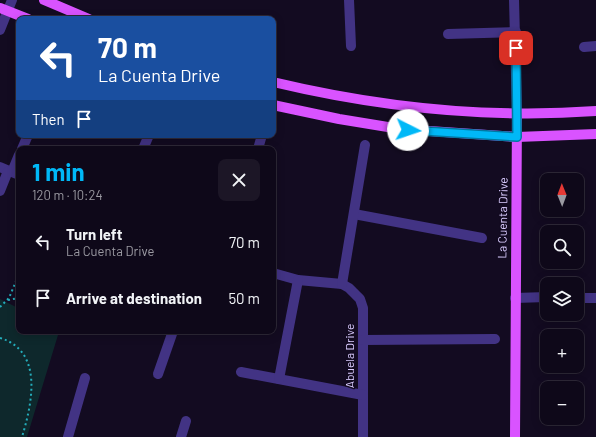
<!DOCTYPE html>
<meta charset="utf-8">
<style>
body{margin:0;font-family:Barlow,sans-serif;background:#1c1626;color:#f1f3f6;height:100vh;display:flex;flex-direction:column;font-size:15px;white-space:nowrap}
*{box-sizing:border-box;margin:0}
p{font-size:13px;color:#9b9aa2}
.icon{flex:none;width:22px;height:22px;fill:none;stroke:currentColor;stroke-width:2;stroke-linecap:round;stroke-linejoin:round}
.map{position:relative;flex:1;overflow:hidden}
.drawer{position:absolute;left:16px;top:146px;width:260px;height:188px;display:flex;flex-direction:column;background:#0e0819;border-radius:8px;box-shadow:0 2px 10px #0003,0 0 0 1px #2e2938}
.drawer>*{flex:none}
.hud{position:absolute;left:16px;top:16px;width:260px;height:122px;border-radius:8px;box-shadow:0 2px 10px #0003,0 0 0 1px #2e2938;background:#1a4fa0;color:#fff;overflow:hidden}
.needle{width:26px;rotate:359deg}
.controls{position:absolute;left:540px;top:173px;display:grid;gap:8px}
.controls a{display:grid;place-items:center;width:44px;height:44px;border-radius:8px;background:#0e0819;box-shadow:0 2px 10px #0003,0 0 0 1px #2e2938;font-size:20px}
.pin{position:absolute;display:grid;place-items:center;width:34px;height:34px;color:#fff;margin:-17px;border-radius:8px;box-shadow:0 2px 6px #0006}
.me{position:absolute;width:44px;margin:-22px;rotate:94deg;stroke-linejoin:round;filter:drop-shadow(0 0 3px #0008)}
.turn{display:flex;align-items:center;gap:14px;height:84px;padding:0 16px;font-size:18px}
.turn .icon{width:52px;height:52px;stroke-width:2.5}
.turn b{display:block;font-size:28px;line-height:34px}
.then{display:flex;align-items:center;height:38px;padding:0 16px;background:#0003;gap:8px;font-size:15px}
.round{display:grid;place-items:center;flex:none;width:42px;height:42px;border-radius:8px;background:#1c1626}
.overview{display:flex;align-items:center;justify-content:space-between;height:68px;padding:0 16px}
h1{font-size:24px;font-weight:700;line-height:30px;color:#00b8f7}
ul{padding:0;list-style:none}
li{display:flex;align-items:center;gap:12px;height:56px;padding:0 16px}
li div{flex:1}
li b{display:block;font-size:15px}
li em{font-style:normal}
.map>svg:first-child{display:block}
.green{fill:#0e282c}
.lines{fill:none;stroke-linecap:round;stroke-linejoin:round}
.path{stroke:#24adbb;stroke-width:2;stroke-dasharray:2 3;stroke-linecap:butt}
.minor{stroke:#423384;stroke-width:10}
.major{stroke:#d953ff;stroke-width:10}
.route-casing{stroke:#0078a1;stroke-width:10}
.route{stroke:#00b8f7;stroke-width:7}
.labels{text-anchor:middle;stroke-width:3;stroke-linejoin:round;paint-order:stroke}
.street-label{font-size:12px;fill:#daccff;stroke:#130b21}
</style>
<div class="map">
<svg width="596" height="437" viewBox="0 0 596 437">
<rect width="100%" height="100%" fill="#130b21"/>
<!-- green -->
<polygon class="green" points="0,299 16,307 19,317 19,331 48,331 58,335 27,437 0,437"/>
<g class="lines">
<!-- path -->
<g class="path">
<polyline points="8,300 19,298"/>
<polyline points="0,307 9,298 19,274"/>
<path d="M 0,338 C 44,351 32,404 22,437"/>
</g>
<!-- minor -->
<g class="minor">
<polyline points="349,0 351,46"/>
<polyline points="514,0 517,114"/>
<polyline points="0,30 12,0"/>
<polyline points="448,34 516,32"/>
<polyline points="584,47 596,46"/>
<polyline points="22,149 28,135"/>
<polyline points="143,149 149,135"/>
<polyline points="258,149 262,135"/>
<polyline points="0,167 19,175"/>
<polyline points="12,172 19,155"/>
<polyline points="0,191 8,171"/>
<polyline points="354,214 482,238"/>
<polyline points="273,273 298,280 342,284 349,288 360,299 363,308 363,437"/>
<polyline points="342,284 365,145"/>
<polyline points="515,298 547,297"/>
<polyline points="577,298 596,298"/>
<polyline points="363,340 495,339"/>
<polyline points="241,372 363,395"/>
<polyline points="158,374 173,331"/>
<polyline points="279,379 298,280"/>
<polyline points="68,437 85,378"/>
<polyline points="181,437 186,421"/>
</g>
<!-- major -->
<g class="major">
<polyline points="44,0 89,19"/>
<polyline points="0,8 28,19"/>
<path d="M 273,82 C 378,107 488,119 596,111"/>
<polyline points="273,105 339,119 400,129 517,137 596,134"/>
<polyline points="515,437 517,114"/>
</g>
</g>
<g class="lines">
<defs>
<polyline id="route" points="408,130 517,137 516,48"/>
</defs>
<!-- route casing -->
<use href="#route" class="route-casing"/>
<!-- route -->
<use href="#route" class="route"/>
</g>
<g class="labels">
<!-- street labels -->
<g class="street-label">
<text transform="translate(503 218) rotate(-89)" y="4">La Cuenta Drive</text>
<text transform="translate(350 356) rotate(-90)" y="4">Abuela Drive</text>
</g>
</g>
</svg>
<div class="controls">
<a><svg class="needle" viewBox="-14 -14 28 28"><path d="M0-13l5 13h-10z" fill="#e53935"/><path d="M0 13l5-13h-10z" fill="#9b9aa2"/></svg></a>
<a><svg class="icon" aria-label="search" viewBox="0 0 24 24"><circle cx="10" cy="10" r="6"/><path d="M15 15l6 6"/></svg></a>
<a><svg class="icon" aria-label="layers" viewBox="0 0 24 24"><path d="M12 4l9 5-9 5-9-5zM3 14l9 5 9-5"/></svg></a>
<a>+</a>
<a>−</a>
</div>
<div class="pin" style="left:516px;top:48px;background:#d93025"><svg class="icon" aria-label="arrive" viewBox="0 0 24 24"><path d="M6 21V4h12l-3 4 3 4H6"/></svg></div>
<svg class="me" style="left:408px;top:130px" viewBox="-20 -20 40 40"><circle r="19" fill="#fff"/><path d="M0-13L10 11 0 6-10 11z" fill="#00b8f7"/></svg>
<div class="hud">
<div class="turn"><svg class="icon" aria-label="left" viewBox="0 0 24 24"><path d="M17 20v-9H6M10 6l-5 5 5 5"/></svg><div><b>70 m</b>La Cuenta Drive</div></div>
<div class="then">Then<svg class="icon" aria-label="arrive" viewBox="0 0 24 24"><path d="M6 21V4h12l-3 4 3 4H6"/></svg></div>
</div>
<section class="drawer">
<div class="overview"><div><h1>1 min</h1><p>120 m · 10:24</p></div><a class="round"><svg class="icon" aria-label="close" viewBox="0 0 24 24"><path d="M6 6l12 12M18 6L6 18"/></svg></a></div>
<ul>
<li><svg class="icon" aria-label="left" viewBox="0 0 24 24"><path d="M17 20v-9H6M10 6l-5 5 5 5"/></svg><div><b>Turn left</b><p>La Cuenta Drive</p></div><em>70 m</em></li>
<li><svg class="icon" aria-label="arrive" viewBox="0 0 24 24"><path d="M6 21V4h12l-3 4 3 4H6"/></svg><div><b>Arrive at destination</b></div><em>50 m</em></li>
</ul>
</section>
</div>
